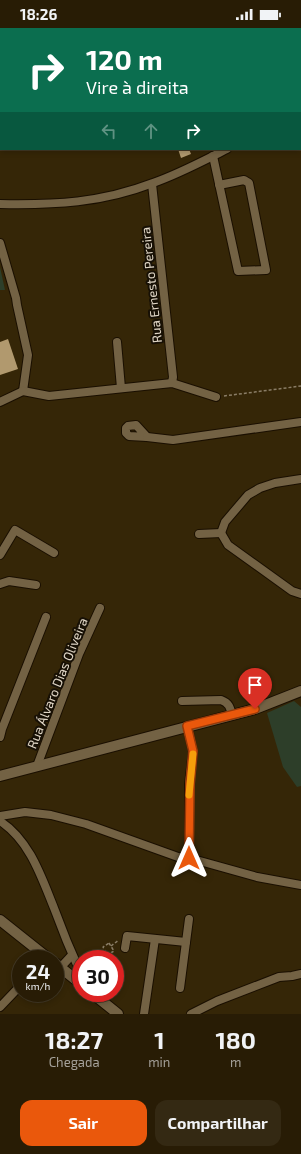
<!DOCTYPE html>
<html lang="pt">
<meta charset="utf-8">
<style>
body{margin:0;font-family:"Exo 2",sans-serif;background:#342913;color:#f1f3f6;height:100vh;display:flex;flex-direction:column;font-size:15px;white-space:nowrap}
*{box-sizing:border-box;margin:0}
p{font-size:13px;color:#a5a19a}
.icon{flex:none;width:22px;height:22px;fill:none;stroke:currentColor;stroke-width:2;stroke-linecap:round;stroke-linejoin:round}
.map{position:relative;height:986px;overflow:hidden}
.panel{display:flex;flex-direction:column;background:#281c05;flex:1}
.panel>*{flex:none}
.guide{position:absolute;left:0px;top:0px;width:301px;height:122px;box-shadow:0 2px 6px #0003,0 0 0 1px #443a27;background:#0b6e4f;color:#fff;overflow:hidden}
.speed{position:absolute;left:12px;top:922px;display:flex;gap:8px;font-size:20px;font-weight:700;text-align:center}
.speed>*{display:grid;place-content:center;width:52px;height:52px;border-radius:50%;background:#281c05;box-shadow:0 2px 6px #0003,0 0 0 1px #443a27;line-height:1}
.speed small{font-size:10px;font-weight:400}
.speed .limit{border:6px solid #d22;background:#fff;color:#111}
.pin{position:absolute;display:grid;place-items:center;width:34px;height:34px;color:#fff;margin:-41px -17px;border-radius:50% 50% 50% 0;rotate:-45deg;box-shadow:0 0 4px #0007}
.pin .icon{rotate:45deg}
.me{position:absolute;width:44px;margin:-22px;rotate:0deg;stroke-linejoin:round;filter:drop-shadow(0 0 3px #0008)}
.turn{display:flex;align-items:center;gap:14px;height:84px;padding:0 20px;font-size:18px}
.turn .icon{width:52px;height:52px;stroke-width:2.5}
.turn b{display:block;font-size:28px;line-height:34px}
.lanes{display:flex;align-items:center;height:38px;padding:0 20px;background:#0003;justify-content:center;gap:20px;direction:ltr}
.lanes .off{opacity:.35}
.eta{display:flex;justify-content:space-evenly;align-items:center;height:68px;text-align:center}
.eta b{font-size:24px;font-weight:700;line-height:28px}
.cta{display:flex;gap:8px;margin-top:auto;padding:8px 20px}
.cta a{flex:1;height:46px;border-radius:12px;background:#ea580c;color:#fff;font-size:16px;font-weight:700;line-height:46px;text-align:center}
.cta a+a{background:#342913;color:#f1f3f6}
.status{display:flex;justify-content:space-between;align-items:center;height:28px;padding:0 20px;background:#281c05;direction:ltr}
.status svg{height:11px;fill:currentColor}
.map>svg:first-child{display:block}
.green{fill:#2d3e29}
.building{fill:#b1996e}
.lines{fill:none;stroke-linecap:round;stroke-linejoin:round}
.street-casing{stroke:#1a0f00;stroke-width:10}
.secondary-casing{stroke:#1a0f00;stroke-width:12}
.path{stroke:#8a7d66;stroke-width:1.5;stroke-dasharray:3 2;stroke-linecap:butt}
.street{stroke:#736244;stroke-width:8}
.secondary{stroke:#736244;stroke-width:10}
.route-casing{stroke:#983908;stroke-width:10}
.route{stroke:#ea580c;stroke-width:7}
.slow{stroke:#f59e0b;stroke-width:7}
.labels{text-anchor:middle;stroke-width:4;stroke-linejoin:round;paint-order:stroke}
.street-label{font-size:13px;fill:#e0d6c6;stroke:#171005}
</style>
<div class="status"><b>18:26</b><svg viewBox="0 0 49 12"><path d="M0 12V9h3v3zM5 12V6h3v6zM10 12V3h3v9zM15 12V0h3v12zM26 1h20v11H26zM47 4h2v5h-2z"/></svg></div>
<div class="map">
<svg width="301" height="986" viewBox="0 0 301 986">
<rect width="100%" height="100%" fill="#352607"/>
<!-- green -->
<g class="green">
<polygon points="0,239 5,262 0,262"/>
<polygon points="294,673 301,679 301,758 297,759 283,739 267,685"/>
</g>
<!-- building -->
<g class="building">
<polygon points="178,121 189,121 191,126 181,130"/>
<polygon points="8,311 18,341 0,347 0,314"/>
</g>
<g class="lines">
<defs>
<g id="street">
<polyline points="300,90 301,89"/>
<polyline points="300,109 301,114"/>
<polyline points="213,128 238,243 266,242 249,155 244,152 219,157"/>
<polyline points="152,156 173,349 172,355"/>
<path d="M 0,176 C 55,177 101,175 153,155 C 179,146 203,133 227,121"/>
<polyline points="0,215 16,270 17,277 28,327 23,363"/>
<polyline points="117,314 121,360"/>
<polyline points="23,363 49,368 172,355 216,369"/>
<polyline points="0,374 23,363"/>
<polygon points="136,397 147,409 129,408 126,405 126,400 128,398"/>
<polyline points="147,409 173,412 301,394"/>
<polyline points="221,505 225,494 248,467 260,460 275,455 301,451"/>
<polyline points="221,505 228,517 292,563 301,566"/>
<polyline points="199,506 221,505"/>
<polyline points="0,527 15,502 54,525"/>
<polyline points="0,556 9,553 36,557"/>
<path d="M 182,673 L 221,672 C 229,675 230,679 232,687"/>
<polyline points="187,698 193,723 189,756 189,830"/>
<polyline points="0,709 2,701 46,589"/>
<polyline points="37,738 79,626 100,580"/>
<polyline points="0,788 25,784 51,787 86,796 178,829 189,830 257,849 301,857"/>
<path d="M 0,793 C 30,813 41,848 54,880 C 62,902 71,924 81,946"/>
<polyline points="125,920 127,908 186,914"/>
<polyline points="60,940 72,927"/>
<polyline points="180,960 189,891"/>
<polyline points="0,979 21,957"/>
<polyline points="144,986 155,911"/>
<polyline points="191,986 217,973 279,949 292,948 301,946"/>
</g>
<g id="secondary">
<polyline points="0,748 255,681 301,663"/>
<polyline points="0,892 49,931"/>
<polyline points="55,935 81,956"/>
<polyline points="92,965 118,986"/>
</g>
</defs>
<!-- street casing -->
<use href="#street" class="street-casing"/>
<!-- secondary casing -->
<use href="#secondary" class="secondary-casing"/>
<!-- path -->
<g class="path">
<polyline points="224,368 301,358"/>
<polygon points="109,915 114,923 107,927 103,919"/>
<polyline points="111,918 119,912"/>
<polyline points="93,931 105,923"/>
</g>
<!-- street -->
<use href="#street" class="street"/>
<!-- secondary -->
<use href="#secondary" class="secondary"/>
</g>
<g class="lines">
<defs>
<polyline id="route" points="189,830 190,756 193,723 187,698 255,681"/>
</defs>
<!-- route casing -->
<use href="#route" class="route-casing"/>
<!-- route -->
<use href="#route" class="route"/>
<!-- slow -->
<polyline class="slow" points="189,767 193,726"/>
</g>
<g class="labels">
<!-- street labels -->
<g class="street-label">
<text transform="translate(151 257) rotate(-96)" y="5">Rua Ernesto Pereira</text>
<text transform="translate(57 655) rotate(-68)" y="5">Rua Álvaro Dias Oliveira</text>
</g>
</g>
</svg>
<div class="speed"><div>24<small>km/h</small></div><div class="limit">30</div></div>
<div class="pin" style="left:255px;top:681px;background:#d93025"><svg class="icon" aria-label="arrive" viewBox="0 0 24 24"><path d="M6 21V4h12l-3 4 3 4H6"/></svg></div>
<svg class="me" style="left:189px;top:830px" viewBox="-20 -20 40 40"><path d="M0-17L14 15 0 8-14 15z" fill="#ea580c" stroke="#fff" stroke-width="4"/></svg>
<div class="guide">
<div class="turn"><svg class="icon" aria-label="right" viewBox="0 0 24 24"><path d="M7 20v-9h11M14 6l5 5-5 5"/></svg><div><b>120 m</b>Vire à direita</div></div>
<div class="lanes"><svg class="icon off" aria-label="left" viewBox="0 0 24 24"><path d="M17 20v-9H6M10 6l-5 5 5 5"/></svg><svg class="icon off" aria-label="ahead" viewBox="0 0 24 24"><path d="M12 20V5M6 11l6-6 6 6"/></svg><svg class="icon" aria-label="right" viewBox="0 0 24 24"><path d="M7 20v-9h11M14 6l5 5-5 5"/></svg></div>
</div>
</div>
<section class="panel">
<div class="eta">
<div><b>18:27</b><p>Chegada</p></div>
<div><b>1</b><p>min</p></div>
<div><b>180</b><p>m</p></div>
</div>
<div class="cta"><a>Sair</a><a>Compartilhar</a></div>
</section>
